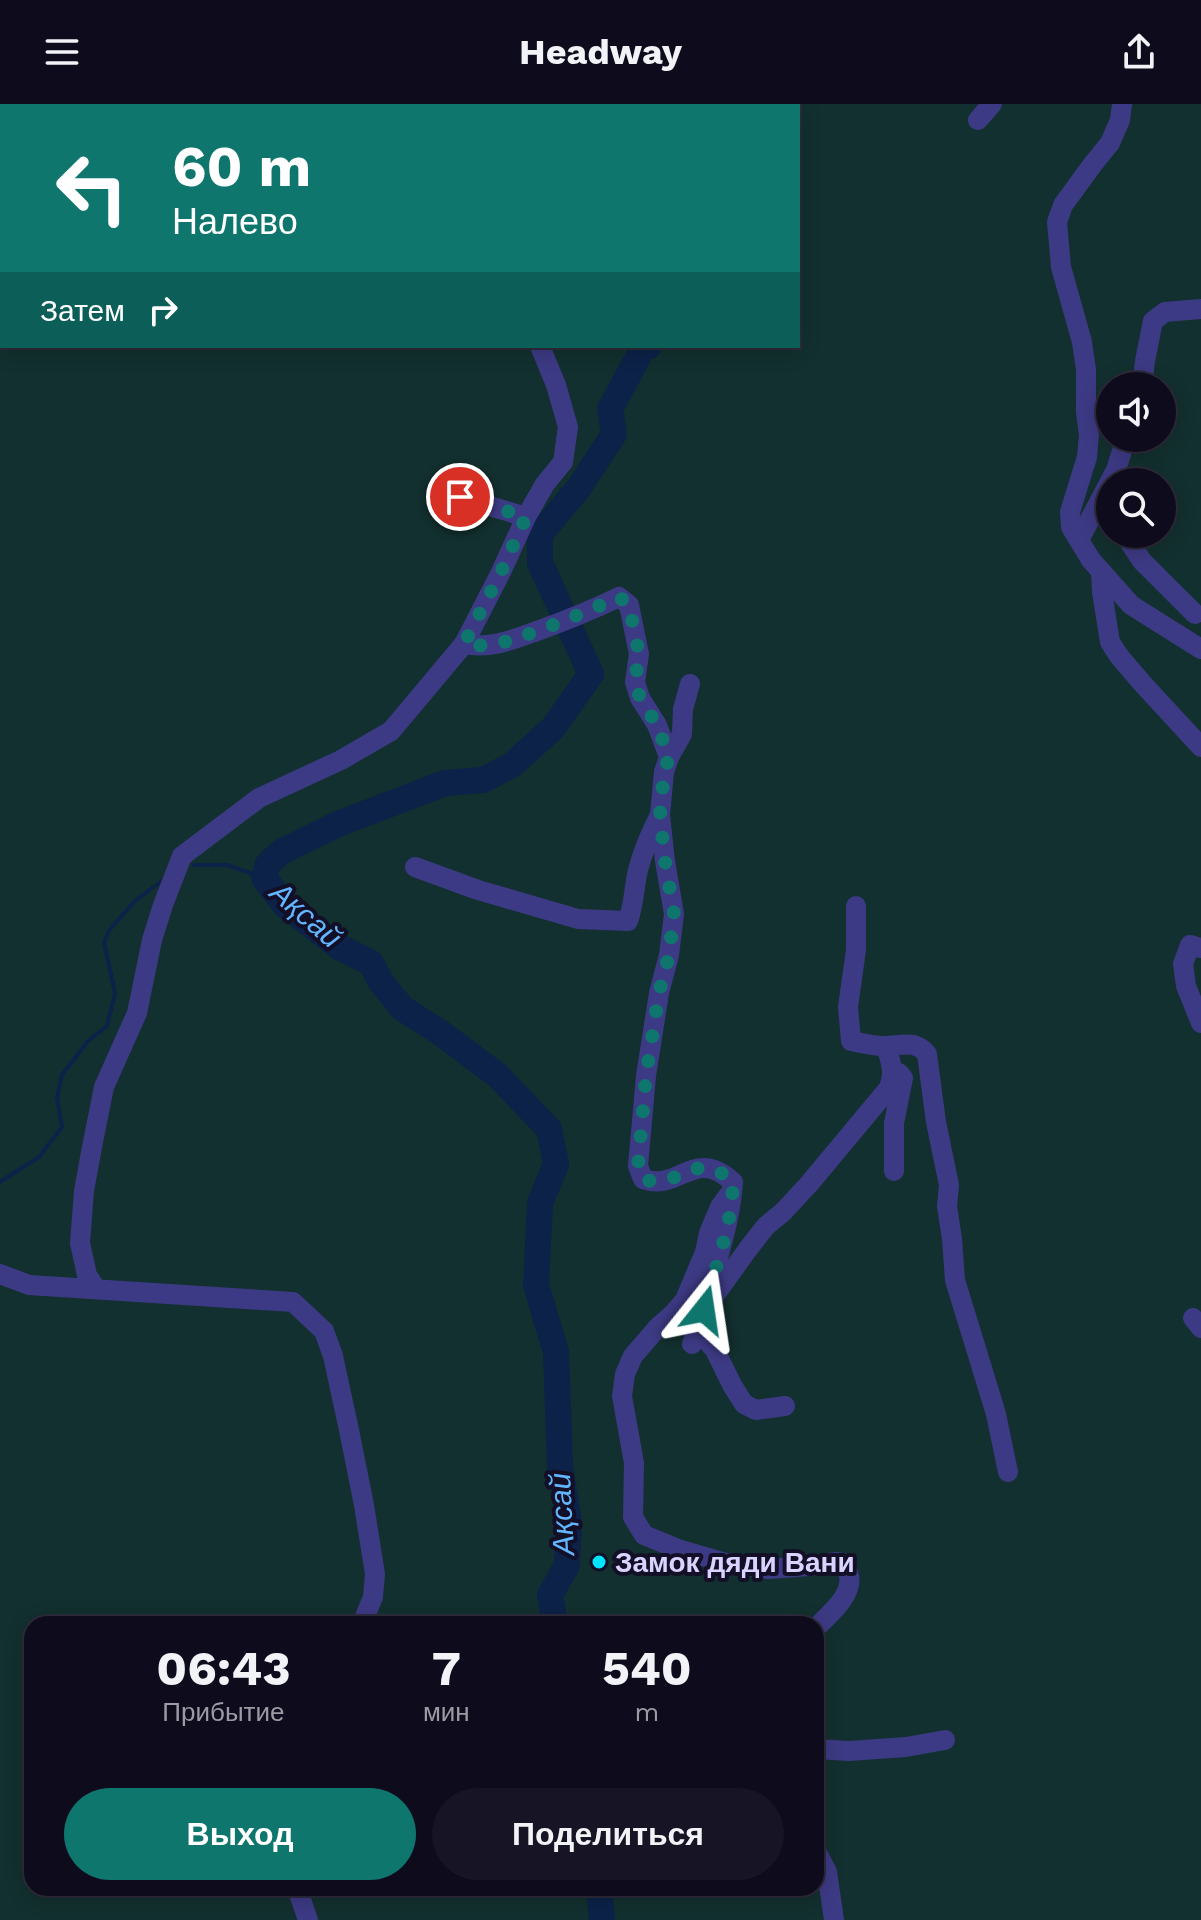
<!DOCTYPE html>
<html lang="ru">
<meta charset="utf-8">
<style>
body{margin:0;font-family:"Work Sans",sans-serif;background:#171425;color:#f1f3f6;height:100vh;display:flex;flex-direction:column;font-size:30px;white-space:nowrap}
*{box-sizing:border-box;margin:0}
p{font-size:26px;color:#9b9ba3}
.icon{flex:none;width:44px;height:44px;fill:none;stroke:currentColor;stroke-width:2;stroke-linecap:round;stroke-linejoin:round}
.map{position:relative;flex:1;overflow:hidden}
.drawer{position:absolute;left:24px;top:1512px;width:800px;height:280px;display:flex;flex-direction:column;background:#0e0b1c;border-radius:24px;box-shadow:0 4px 20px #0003,0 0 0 2px #2e2b3b}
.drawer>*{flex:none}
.top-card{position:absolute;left:0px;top:0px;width:800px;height:244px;box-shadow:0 4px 20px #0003,0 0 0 2px #2e2b3b;background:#0f766e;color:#fff;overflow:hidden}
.controls{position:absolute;left:1096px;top:268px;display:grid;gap:16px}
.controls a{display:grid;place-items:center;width:80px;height:80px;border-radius:50%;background:#0e0b1c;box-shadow:0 4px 20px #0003,0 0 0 2px #2e2b3b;font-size:40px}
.pin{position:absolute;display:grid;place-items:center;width:68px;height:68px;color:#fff;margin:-34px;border:4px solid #fff;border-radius:50%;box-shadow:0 2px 8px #0007}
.me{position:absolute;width:88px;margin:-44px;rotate:15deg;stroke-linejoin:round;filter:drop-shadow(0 0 6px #0008)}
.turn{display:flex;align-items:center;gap:28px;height:168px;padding:0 40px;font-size:36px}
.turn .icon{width:104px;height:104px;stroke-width:2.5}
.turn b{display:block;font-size:56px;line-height:68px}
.then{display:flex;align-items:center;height:76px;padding:0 40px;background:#0003;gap:16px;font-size:30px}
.eta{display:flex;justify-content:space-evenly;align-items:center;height:136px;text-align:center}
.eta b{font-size:48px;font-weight:700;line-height:56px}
.cta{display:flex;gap:16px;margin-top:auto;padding:16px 40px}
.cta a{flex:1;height:92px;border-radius:48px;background:#0f766e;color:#fff;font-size:32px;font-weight:700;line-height:92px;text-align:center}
.cta a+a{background:#171425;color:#f1f3f6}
header{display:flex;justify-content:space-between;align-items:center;height:104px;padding:0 40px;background:#0e0b1c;font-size:36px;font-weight:700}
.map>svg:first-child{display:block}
.green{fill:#12302f;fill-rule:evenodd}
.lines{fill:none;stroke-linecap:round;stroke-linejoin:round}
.stream{stroke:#0c2248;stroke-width:4}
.river{stroke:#0c2248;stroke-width:26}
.minor{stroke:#3d3a85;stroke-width:20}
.route{stroke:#0f766e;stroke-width:14;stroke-dasharray:0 25.2}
.poi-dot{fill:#00e5ff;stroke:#130f26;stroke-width:3}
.labels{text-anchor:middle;stroke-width:8;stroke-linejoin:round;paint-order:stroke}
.poi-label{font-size:28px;font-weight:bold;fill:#d9d4ff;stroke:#130f26;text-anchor:start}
.water-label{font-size:30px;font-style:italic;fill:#62b6ff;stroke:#130f26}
</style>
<header><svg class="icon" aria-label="menu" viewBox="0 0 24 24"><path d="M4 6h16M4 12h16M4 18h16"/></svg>Headway<svg class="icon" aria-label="share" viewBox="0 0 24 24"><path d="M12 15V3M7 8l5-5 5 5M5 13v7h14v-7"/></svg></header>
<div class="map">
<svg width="1201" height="1816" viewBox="0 0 1201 1816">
<rect width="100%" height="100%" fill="#130f26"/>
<!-- green -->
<path class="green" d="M 0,0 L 1201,0 L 1201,1816 L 0,1816 ZM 2,2 L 798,2 L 798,242 L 2,242 ZM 1110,282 L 1162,282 L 1162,334 L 1110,334 ZM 1110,378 L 1162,378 L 1162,430 L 1110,430 ZM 32,1520 L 816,1520 L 816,1784 L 32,1784 Z"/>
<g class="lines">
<!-- stream -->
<g class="stream">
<polyline points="194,761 227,761 264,774"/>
<polyline points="0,1078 39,1053 62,1023 57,993 62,971 88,937 107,922 115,889 104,838 110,825 135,797 163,776"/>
</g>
<!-- river -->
<g class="river">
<polyline points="684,2 685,0"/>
<polyline points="555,1520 550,1491 567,1461 569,1418 560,1362 556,1248 536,1181 540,1099 556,1060 549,1025 497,971 441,929 402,904 381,878 371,859 339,843 285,801 264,774 268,760 281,748 338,720 445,679 483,676 512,661 553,624 591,570 540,459 540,430 578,385 614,330 610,305 643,244 649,242"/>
<polyline points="599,1784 602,1816"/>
</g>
<!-- minor -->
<g class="minor">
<polyline points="1122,0 1120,16 1110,39 1093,60 1063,101 1057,118 1061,163 1082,238 1086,266 1086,308 1089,331 1087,353 1070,408 1071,423 1091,456 1131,501 1201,545"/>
<polyline points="470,2 470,0"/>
<polyline points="978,16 992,0"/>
<polyline points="1142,282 1145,257 1153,217 1165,208 1201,205"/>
<polyline points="460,393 526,413"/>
<polyline points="1124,430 1142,457 1195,510"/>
<polyline points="1079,436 1116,366 1126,334"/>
<polyline points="1101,467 1102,488 1110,538 1119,552 1142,579 1201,643"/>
<path d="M 464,540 C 491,545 512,536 537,527 C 565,517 592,506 619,493 L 629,501 L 639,550 L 635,578 L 640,594 L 657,621 L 669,653 L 664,668 L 660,711 L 665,757 L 674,810 L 669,851 L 659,889 L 646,972 L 638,1062 L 643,1075 C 680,1088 694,1042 733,1078 C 730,1123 714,1163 704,1206"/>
<polyline points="669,653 682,630 683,605 690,580"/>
<path d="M 415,763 L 478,786 L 578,815 L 628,817 C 634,801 634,783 638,766 C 643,747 651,728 660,711"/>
<path d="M 856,802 L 856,846 L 848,903 L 851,937 C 862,939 873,942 884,942 C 901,942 915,935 927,950 L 936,1018 L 949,1081 L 947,1102 L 952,1135 L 955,1176 L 996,1310 L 1008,1368"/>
<polyline points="1201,844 1190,841 1183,860 1186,882 1201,919"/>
<polyline points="894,1067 894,1019 903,974 899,969"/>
<path d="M 728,1092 L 720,1103 L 709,1129 L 705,1148 L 685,1196 L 674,1209 L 658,1223 L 633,1252 L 625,1270 L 622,1292 L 634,1359 L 633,1413 L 644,1431 L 678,1445 L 726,1459 L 768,1465 L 810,1462 L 835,1458 L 843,1459 C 845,1463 848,1467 849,1472 C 853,1492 828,1511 816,1524"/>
<polyline points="0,1170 29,1181 293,1198 324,1227 333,1252 349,1326 364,1401 375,1470 373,1493 362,1520"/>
<polyline points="96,1185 87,1171 80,1139 84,1087 92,1043 104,983 137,909 152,836 163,801 182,752 259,694 341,656 391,627 464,540 501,468 526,413 545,380 563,358 568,323 556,281 540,242"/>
<polyline points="1193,1214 1201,1224"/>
<polyline points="698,1226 715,1246 732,1281 744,1300 756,1306 785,1302"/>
<path d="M 692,1240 L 704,1206 L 748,1145 L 766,1122 L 783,1108 L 809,1080 L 889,984 C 895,967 891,959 886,942"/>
<polyline points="816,1645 849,1647 906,1643 945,1636"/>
<polyline points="816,1747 827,1768 834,1816"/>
<polyline points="297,1784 308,1816"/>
</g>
</g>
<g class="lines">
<!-- route -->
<path class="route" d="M 460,393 L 526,413 L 501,468 L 464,540 C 491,545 512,536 537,527 C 565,517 592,505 619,493 L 629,501 L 639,550 L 635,578 L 640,594 L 657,621 L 669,653 L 664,668 L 660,711 L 665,757 L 674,810 L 669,851 L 659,889 L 646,972 L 638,1062 L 643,1075 C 679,1088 694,1042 733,1078 L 732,1098 L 727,1126 L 704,1206"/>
</g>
<!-- markers -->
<circle class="poi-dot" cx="599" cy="1458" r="8"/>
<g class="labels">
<!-- poi labels -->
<g class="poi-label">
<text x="615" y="1468">Замок дяди Вани</text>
</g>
<!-- water labels -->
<g class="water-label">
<text transform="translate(306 811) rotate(41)" y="10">Ақсай</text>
<text transform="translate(562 1410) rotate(-93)" y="10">Ақсай</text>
</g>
</g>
</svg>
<div class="controls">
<a><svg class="icon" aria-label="sound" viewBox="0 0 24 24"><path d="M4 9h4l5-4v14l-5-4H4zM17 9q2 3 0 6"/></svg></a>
<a><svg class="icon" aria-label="search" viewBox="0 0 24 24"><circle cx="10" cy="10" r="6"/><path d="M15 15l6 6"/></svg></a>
</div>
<div class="pin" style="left:460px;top:393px;background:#d93025"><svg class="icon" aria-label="arrive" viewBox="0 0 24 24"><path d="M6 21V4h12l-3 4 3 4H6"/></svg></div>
<svg class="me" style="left:704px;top:1206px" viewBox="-20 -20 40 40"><path d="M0-17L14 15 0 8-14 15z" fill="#0f766e" stroke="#fff" stroke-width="4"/></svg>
<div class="top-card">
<div class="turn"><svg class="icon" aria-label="left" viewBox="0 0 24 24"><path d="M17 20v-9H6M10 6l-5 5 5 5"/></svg><div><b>60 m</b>Налево</div></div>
<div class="then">Затем<svg class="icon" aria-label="right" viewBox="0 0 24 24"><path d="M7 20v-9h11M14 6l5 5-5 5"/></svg></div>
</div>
<section class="drawer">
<div class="eta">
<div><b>06:43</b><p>Прибытие</p></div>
<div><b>7</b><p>мин</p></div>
<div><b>540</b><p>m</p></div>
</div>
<div class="cta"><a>Выход</a><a>Поделиться</a></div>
</section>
</div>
